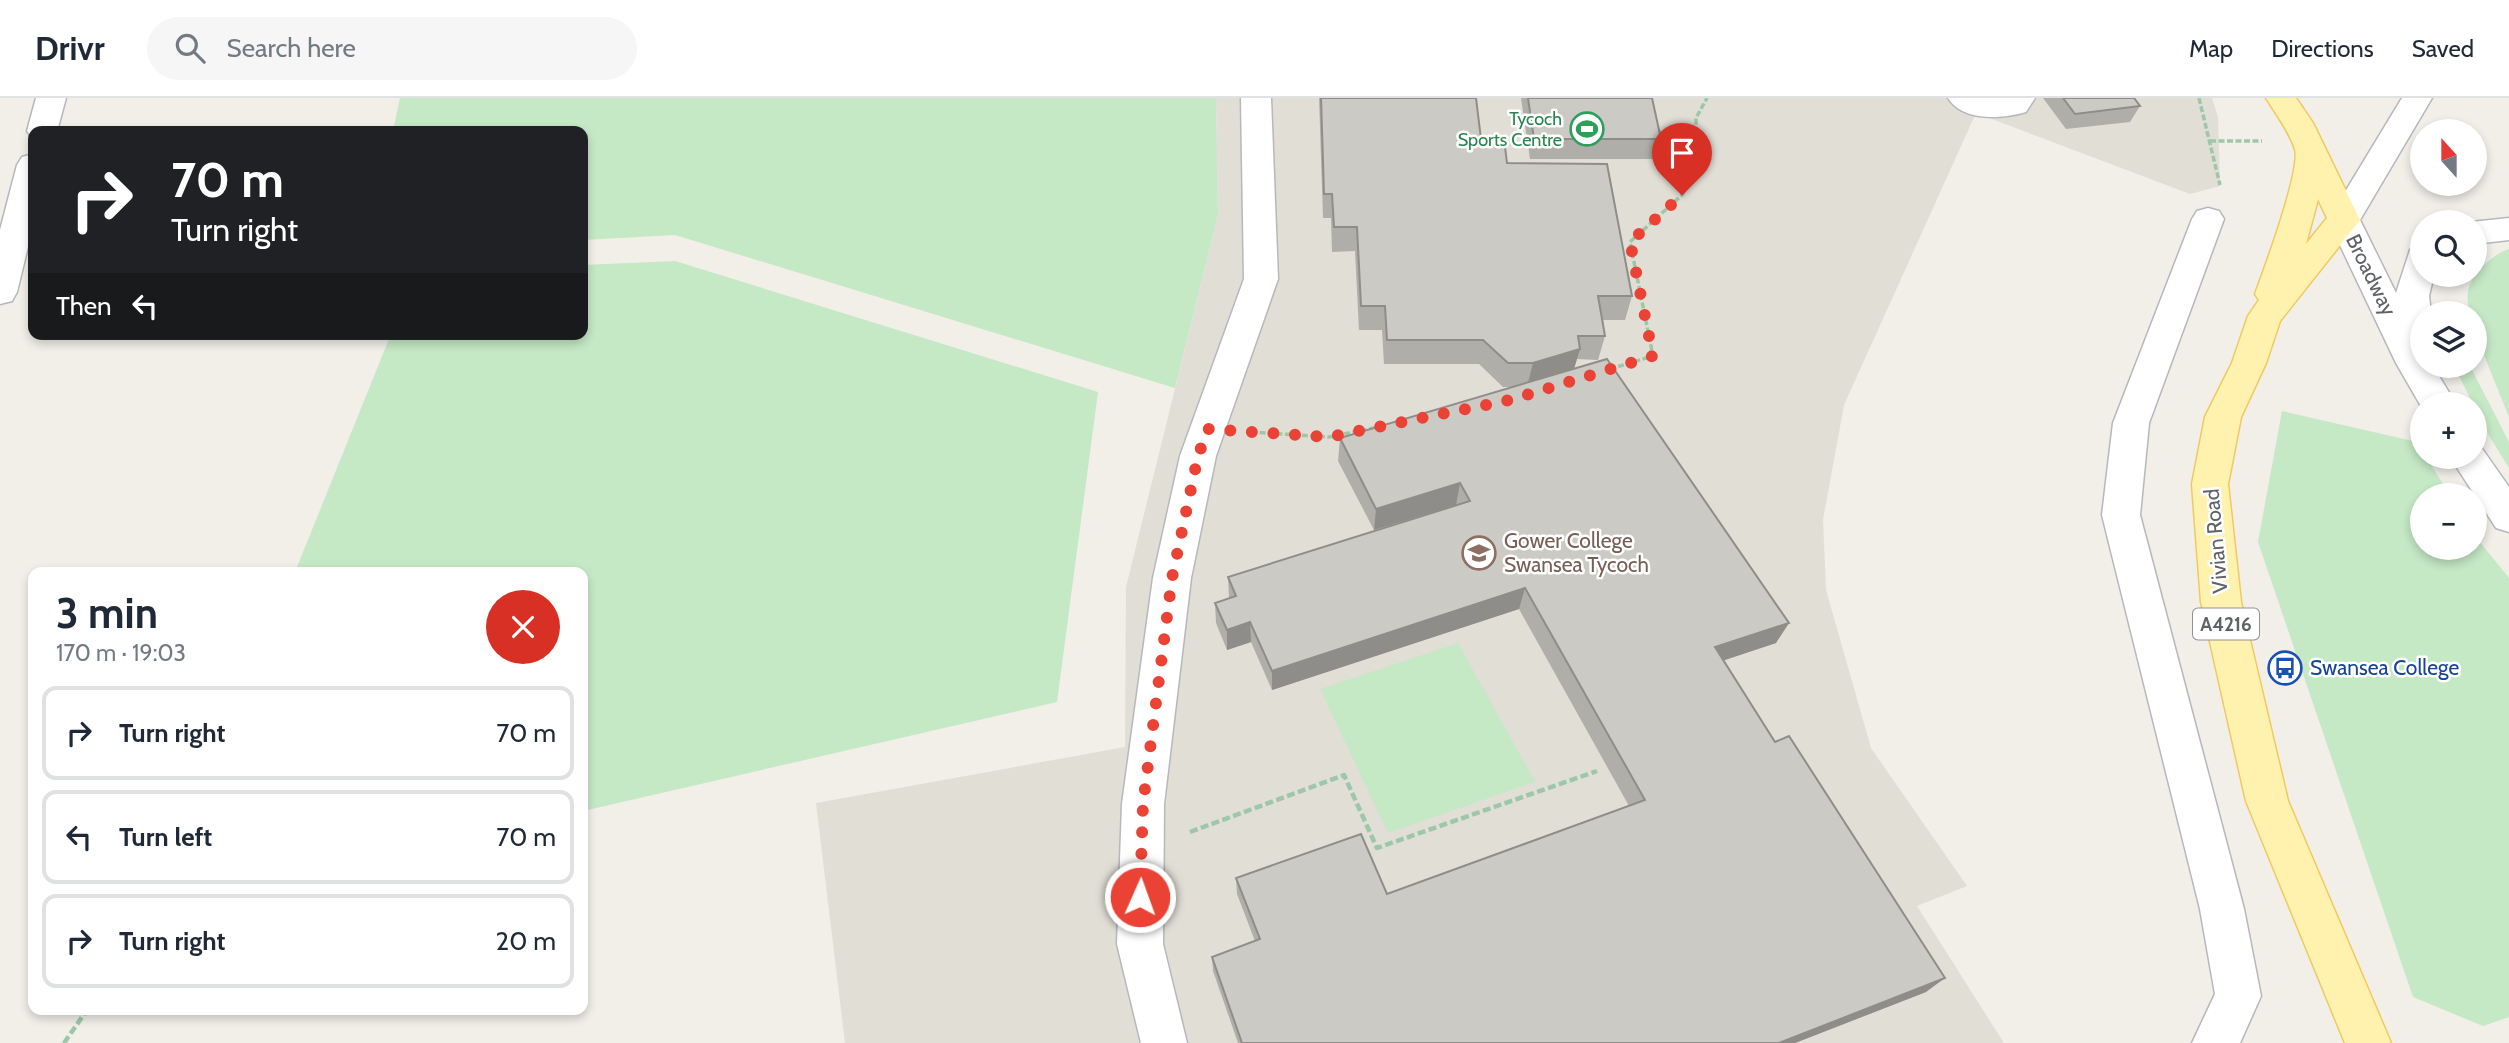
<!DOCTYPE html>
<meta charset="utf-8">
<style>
body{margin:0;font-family:Cabin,sans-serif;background:#f6f6f7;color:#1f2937;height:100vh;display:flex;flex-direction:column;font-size:26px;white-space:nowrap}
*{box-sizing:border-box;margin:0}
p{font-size:23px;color:#747a83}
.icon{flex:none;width:38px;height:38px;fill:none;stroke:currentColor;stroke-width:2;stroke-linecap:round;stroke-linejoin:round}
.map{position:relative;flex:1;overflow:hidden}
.sheet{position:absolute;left:28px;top:469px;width:560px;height:448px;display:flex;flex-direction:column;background:#fff;border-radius:14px;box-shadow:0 4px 10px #0003}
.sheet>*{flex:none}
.top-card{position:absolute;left:28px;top:28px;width:560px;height:214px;border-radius:14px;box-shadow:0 4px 10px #0003;background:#202124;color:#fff;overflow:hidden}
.needle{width:46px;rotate:339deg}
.fabs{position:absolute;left:2410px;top:21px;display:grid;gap:14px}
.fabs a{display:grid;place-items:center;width:77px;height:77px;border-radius:50%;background:#fff;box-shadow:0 4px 10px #0003;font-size:35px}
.pin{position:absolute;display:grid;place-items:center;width:60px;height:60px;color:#fff;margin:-72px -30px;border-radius:50% 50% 50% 0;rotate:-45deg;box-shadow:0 0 7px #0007}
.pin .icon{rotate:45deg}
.me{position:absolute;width:77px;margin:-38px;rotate:2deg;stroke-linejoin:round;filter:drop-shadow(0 0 5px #0008)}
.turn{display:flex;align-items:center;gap:24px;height:147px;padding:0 28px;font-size:32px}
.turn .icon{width:91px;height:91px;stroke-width:2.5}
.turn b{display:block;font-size:49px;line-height:60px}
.then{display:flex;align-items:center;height:66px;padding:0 28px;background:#0003;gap:14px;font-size:26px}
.round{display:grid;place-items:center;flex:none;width:74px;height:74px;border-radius:37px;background:#f6f6f7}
.summary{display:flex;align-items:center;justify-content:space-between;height:119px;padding:0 28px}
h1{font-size:42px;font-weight:700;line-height:52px}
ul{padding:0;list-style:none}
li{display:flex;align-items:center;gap:21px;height:94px;margin:0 14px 10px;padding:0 14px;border:4px solid #e0e1e3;border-radius:14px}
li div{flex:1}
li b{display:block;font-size:26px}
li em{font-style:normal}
header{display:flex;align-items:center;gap:42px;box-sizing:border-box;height:98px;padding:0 35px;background:#fff;border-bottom:2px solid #e0e1e3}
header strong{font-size:33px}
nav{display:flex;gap:38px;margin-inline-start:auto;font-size:24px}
.search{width:490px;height:63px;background:#f6f6f7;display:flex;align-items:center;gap:18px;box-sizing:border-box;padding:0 24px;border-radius:38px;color:#747a83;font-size:26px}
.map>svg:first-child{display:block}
.education{fill:#e1ded6}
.green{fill:#c5e8c5}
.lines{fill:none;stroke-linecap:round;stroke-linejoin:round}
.minor-casing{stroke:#b5b8bc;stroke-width:3}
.major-casing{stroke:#f2c960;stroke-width:3}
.path-far1{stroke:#9cc7a9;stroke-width:3.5;stroke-dasharray:6 2.5;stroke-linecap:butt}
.path{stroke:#9cc7a9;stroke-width:4.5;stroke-dasharray:8 3.5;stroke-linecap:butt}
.minor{fill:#fff;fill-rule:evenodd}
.major{fill:#fff2af;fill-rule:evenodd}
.wall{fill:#afaea9}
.shaded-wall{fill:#8f8d8a}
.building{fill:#cccac5;stroke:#8f8d8a;stroke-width:2}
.route{stroke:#ea4335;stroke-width:12;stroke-dasharray:0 21.6}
.labels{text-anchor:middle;stroke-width:5;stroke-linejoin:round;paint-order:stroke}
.far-leisure-label{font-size:18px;fill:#27864d;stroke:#fff;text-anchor:end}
.shield{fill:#fff;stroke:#8f9295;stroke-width:2}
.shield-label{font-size:19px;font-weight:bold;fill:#5f6368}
.street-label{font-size:21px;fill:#5f6368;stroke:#fff}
.education-label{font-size:21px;fill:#785e54;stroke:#fff;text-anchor:start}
.transit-label{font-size:21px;fill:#164399;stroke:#fff;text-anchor:start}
</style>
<header>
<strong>Drivr</strong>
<div class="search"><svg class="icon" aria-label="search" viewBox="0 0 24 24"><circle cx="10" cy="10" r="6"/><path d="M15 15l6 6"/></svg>Search here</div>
<nav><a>Map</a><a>Directions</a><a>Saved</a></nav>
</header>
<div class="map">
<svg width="2509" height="945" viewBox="0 0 2509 945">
<rect width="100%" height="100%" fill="#f1efe8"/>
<!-- education -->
<polygon class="education" points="1216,0 2212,0 2218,19 2220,88 2190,96 1976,15 1844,307 1823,422 1826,492 1871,650 1967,788 1917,808 2004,945 845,945 816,705 1125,649 1126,489 1218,117"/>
<!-- green -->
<g class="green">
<polygon points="400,0 1216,0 1218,117 1175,290 675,137 583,142 583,33 393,33"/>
<path d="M 2509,151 L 2509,319 L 2475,235 L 2474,215 L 2469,215 C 2468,206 2466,195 2470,186 C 2476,172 2495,155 2509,151 Z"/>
<polygon points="675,163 1098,294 1057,604 583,713 583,474 295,474 391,236 583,236 583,167"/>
<polygon points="2454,268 2470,268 2509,344 2509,370 2488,336"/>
<polygon points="2282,313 2417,344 2422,359 2426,359 2450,397 2422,397 2422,450 2474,450 2475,438 2509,480 2509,919 2483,928 2413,899 2258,444"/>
<polygon points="1458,545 1535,684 1388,735 1320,591"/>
</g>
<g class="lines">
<defs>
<g id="minor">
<polygon points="36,0 66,0 57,33 33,33 33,41 27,33"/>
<polygon points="1241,0 1271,0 1278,181 1216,358 1191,480 1164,706 1163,846 1187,945 1141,945 1117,846 1122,706 1153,480 1180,358 1244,181"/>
<path d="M 1948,0 L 2035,0 L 2026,14 C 2002,21 1963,24 1948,0 Z"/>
<polygon points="2402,0 2432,0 2360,122 2396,195 2410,152 2422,148 2422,177 2434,177 2429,198 2431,215 2422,215 2422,268 2433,268 2456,306 2422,306 2422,310 2396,265 2328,122"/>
<polygon points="33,56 33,128 17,194 12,203 0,206 0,132 17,67 22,59"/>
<polygon points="2208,110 2219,113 2224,121 2149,325 2140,417 2244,811 2261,898 2240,945 2192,945 2215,896 2200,811 2102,417 2113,325 2192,121 2197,113"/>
<polygon points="2509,120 2509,142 2474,146 2474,124 2471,124"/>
<polygon points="2474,347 2481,349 2509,389 2509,434 2496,430 2450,359 2474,359"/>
</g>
<path id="major" d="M 2266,0 L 2296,0 L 2313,25 L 2360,122 L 2280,223 L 2266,265 L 2241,319 L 2228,386 L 2241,504 L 2288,703 L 2391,945 L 2345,945 L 2246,703 L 2201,504 L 2192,386 L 2205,319 L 2232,265 L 2248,218 L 2259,202 L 2255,196 C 2264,172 2301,72 2295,51 C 2289,33 2276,16 2266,0 ZM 2318,101 L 2327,120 L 2306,146 Z"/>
</defs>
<!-- minor casing -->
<use href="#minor" class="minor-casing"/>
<!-- major casing -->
<use href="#major" class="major-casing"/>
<!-- path-far1 -->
<g class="path-far1">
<polyline points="2199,0 2220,87"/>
<polyline points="2210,43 2262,43"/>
<polyline points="1610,271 1653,258 1630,144 1682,97 1697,72 1696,20 1707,0"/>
<polyline points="1251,334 1329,339 1388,327"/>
</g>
<!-- path -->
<g class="path">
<polyline points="1190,734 1344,677 1377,750 1597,673"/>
<polyline points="64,945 87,912"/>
</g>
<!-- minor -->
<use href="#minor" class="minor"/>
<!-- major -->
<use href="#major" class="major"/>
</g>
<!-- wall -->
<g class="wall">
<polygon points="1319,0 1476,0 1481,41 1632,198 1625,222 1603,222 1605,238 1598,262 1577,261 1574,271 1776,545 1724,562 1926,894 1795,945 1238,945 1213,873 1212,859 1255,843 1237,796 1236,780 1387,796 1629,708 1519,511 1272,592 1251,544 1227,552 1216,525 1215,505 1229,500 1228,479 1456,407 1374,432 1338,363 1340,340 1514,289 1503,289 1479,266 1384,266 1382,232 1359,232 1355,153 1332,154 1331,120 1323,120"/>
<polygon points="1521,0 1652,0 1661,41 1655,61 1530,61"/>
<polygon points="2043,0 2134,0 2140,8 2130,24 2066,31"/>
</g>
<!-- shaded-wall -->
<g class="shaded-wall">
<polygon points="1580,251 1573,274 1527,289 1533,265"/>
<polygon points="1460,385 1456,407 1374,432 1376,411"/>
<polygon points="1525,490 1519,511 1272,592 1272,573"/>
<polygon points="1250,524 1251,544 1227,552 1227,532"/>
<polygon points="1789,525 1776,545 1704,569 1715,549"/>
<polygon points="1945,880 1926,894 1795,945 1779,945"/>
</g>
<!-- building -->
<g class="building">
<polygon points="1321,0 1476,0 1481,41 1504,41 1507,65 1607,66 1632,198 1598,198 1605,238 1578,238 1580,251 1533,265 1508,265 1483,242 1387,242 1385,208 1361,208 1357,129 1334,129 1332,96 1324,96"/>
<polygon points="1528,0 1652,0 1661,41 1534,41"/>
<polygon points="2063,0 2134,0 2140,8 2075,16"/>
<polygon points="1607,261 1789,525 1715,549 1775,644 1789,638 1945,880 1779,945 1242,945 1212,859 1260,841 1236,780 1361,736 1387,796 1645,702 1525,490 1272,573 1250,524 1227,532 1215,505 1236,498 1228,479 1470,403 1460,385 1376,411 1340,340"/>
</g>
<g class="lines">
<!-- route -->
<polyline class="route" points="1140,799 1143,706 1172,480 1198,358 1208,331 1329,339 1510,302 1653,258 1630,144 1682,97"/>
</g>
<!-- icons -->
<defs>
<symbol id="stadium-ring" viewBox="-11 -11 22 22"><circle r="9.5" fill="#fff" stroke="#2e9e5b" stroke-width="1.5"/><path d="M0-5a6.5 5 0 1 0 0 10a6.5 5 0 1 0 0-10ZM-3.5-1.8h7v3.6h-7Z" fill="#2e9e5b"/></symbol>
<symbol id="university-ring" viewBox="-11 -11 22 22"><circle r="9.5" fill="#fff" stroke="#8d6e63" stroke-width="1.5"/><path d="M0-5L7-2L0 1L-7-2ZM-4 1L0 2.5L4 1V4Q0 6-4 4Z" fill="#8d6e63"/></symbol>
<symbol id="bus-ring" viewBox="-11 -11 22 22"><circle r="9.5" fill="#fff" stroke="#1a4fb4" stroke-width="1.5"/><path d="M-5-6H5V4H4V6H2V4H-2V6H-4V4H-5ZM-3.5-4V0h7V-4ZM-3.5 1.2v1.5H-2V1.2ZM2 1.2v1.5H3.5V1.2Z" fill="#1a4fb4"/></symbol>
</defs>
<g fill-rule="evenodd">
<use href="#stadium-ring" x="1568" y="12" width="38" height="38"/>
<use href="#university-ring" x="1460" y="436" width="38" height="38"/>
<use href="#bus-ring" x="2266" y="551" width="38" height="38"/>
</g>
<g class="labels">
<!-- far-leisure labels -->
<g class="far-leisure-label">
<text x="1562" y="27">Tycoch<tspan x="1562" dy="21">Sports Centre</tspan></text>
</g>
<!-- shield labels -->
<rect class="shield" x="2193" y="510.5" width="66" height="31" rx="5"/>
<g class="shield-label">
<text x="2226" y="533">A4216</text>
</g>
<!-- street labels -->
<g class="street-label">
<text transform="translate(2371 177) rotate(64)" y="7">Broadway</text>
<text transform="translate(2216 443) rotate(-95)" y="7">Vivian Road</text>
</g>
<!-- education labels -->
<g class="education-label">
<text x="1504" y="450">Gower College<tspan x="1504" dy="24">Swansea Tycoch</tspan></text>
</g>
<!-- transit labels -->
<g class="transit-label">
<text x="2310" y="577">Swansea College</text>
</g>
</g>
</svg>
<div class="fabs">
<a><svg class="needle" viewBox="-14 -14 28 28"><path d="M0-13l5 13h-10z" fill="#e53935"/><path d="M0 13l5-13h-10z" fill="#747a83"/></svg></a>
<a><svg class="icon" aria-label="search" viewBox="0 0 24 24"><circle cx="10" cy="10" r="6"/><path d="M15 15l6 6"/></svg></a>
<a><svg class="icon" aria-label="layers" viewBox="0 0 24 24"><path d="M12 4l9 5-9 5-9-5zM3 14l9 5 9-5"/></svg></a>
<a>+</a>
<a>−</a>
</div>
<div class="pin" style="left:1682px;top:97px;background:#d93025"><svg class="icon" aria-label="arrive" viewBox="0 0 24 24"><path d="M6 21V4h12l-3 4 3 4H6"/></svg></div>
<svg class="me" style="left:1140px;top:799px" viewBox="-20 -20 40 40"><circle r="17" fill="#ea4335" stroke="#fff" stroke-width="3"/><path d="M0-11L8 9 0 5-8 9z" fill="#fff"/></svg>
<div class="top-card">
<div class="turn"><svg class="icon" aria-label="right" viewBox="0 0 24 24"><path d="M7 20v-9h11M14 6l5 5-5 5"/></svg><div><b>70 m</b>Turn right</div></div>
<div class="then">Then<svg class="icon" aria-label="left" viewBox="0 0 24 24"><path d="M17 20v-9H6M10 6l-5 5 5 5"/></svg></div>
</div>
<section class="sheet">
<div class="summary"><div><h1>3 min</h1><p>170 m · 19:03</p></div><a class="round" style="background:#d93025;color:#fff"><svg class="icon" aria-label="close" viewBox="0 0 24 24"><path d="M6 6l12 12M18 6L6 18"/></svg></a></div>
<ul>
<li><svg class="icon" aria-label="right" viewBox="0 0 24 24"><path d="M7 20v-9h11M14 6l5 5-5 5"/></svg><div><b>Turn right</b></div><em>70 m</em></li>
<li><svg class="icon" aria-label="left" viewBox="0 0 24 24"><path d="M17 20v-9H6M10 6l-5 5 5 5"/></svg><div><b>Turn left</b></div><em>70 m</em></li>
<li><svg class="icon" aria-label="right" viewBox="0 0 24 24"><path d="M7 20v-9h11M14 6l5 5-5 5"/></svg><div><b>Turn right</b></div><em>20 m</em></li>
</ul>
</section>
</div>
